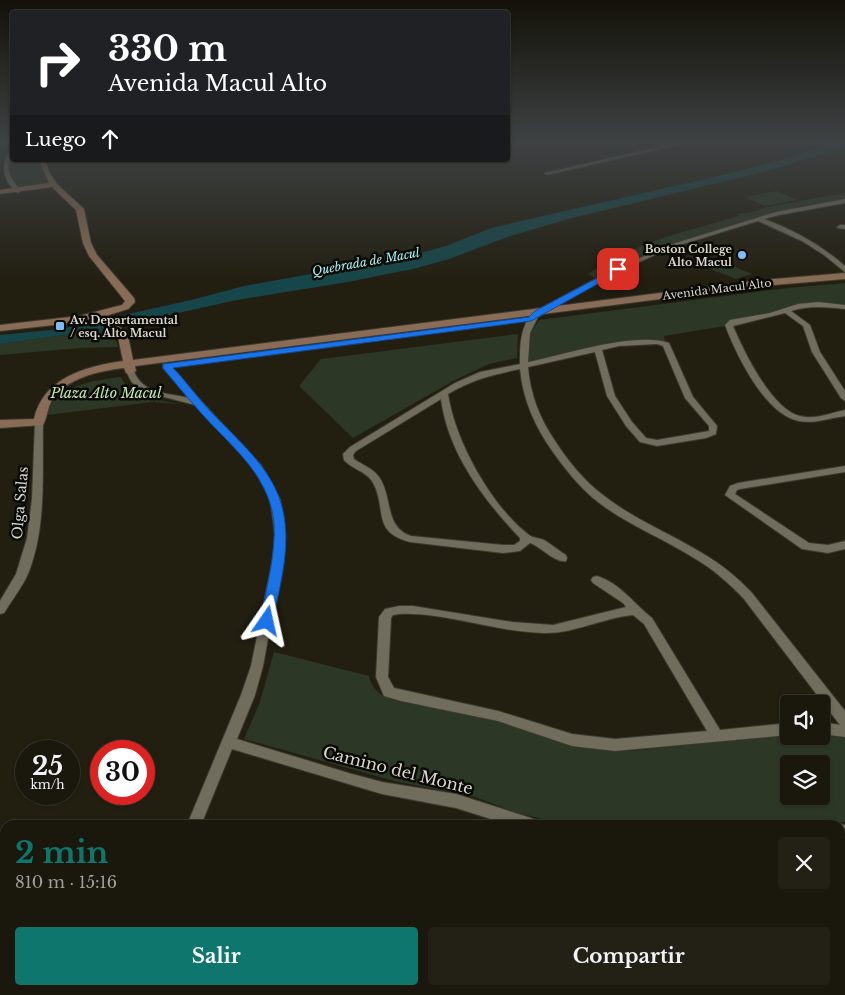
<!DOCTYPE html>
<html lang="es">
<meta charset="utf-8">
<style>
body{margin:0;font-family:"Libre Baskerville",serif;background:#232016;color:#f1f3f6;height:100vh;display:flex;flex-direction:column;font-size:19px;white-space:nowrap}
*{box-sizing:border-box;margin:0}
p{font-size:16px;color:#9f9f9d}
.icon{flex:none;width:28px;height:28px;fill:none;stroke:currentColor;stroke-width:2;stroke-linecap:round;stroke-linejoin:round}
.map{position:relative;flex:1;overflow:hidden}
.drawer{position:absolute;left:0px;top:820px;width:845px;height:175px;display:flex;flex-direction:column;background:#1a170d;border-radius:15px 15px 0 0;box-shadow:0 1px 4px #0004,0 0 0 1px #38362e}
.drawer>*{flex:none}
.guide{position:absolute;left:10px;top:10px;width:500px;height:152px;border-radius:5px;box-shadow:0 1px 4px #0004,0 0 0 1px #38362e;background:#202124;color:#fff;overflow:hidden}
.controls{position:absolute;left:780px;top:695px;display:grid;gap:10px}
.controls a{display:grid;place-items:center;width:50px;height:50px;border-radius:5px;background:#1a170d;box-shadow:0 1px 4px #0004,0 0 0 1px #38362e;font-size:25px}
.speed{position:absolute;left:15px;top:740px;display:flex;gap:10px;font-size:25px;font-weight:700;text-align:center}
.speed>*{display:grid;place-content:center;width:65px;height:65px;border-radius:50%;background:#1a170d;box-shadow:0 1px 4px #0004,0 0 0 1px #38362e;line-height:1}
.speed small{font-size:12px;font-weight:400}
.speed .limit{border:8px solid #d22;background:#fff;color:#111}
.pin{position:absolute;display:grid;place-items:center;width:42px;height:42px;color:#fff;margin:-21px;border-radius:10px;box-shadow:0 2px 8px #0006}
.me{position:absolute;width:55px;margin:-28px;rotate:11deg;stroke-linejoin:round;filter:drop-shadow(0 0 4px #0008)}
.turn{display:flex;align-items:center;gap:18px;height:105px;padding:0 15px;font-size:22px}
.turn .icon{width:65px;height:65px;stroke-width:2.5}
.turn b{display:block;font-size:35px;line-height:42px}
.then{display:flex;align-items:center;height:48px;padding:0 15px;background:#0003;gap:10px;font-size:19px}
.round{display:grid;place-items:center;flex:none;width:52px;height:52px;border-radius:5px;background:#232016}
.headline{display:flex;align-items:center;justify-content:space-between;height:85px;padding:0 15px}
h1{font-size:30px;font-weight:800;line-height:38px;color:#0f766e}
.action{display:flex;gap:10px;margin-top:auto;padding:10px 15px}
.action a{flex:1;height:58px;border-radius:5px;background:#0f766e;color:#fff;font-size:20px;font-weight:800;line-height:58px;text-align:center}
.action a+a{background:#232016;color:#f1f3f6}
.map>svg:first-child{display:block}
.green{fill:#2c3726;fill-rule:evenodd}
.water{fill:#164649}
.lines{fill:none;stroke-linecap:round;stroke-linejoin:round}
.street-casing{stroke:#3c3a32;stroke-width:2}
.secondary-casing{stroke:#3c3a32;stroke-width:2}
.street{fill:#706d5d;fill-rule:evenodd}
.secondary{fill:#896c55;fill-rule:evenodd}
.route{fill:#1a73e8;stroke:#114b97}
.poi-dot{fill:#7cbef9;stroke:#0a0904;stroke-width:2}
.labels{text-anchor:middle;stroke-width:5;stroke-linejoin:round;paint-order:stroke}
.far-poi-label{font-size:11px;font-weight:bold;fill:#d8d7ce;stroke:#0a0904;text-anchor:end}
.far-street-label{font-size:11px;fill:#d8d7ce;stroke:#0a0904}
.far-water-label{font-size:12px;font-style:italic;fill:#a1f4fa;stroke:#0a0904}
.park-label{font-size:14px;font-style:italic;fill:#c5e7b1;stroke:#0a0904}
.street-label{font-size:14px;fill:#d8d7ce;stroke:#0a0904}
.near-street-label{font-size:16px;fill:#d8d7ce;stroke:#0a0904}
</style>
<div class="map">
<svg width="845" height="995" viewBox="0 0 845 995">
<rect width="100%" height="100%" fill="#221f11"/>
<!-- green -->
<g class="green">
<path d="M 12,155 L 12,160 L 40,160 L 43,173 L 50,184 L 21,189 C 12,178 4,168 12,155 Z"/>
<polygon points="777,191 797,200 765,206 745,197"/>
<path d="M 845,193 L 845,199 L 801,206 L 669,244 L 594,278 L 588,274 C 632,243 688,231 739,216 L 737,214 L 748,213 L 767,207 Z"/>
<polygon points="718,260 752,274 736,279 703,266"/>
<polygon points="845,283 845,305 799,304 761,315 727,321 725,326 664,336 665,341 619,341 528,361 531,333 539,320 788,288"/>
<polygon points="106,329 114,335 118,347 80,348 0,355 0,344"/>
<polygon points="518,334 517,358 489,364 455,380 353,438 299,386 321,359"/>
<path d="M 121,377 C 132,402 157,398 180,404 L 153,402 L 47,415 C 52,385 97,380 121,377 Z"/>
<path d="M 274,652 L 369,676 C 373,692 382,696 396,701 L 493,720 L 567,744 L 604,750 L 631,751 L 788,734 L 789,736 L 821,736 L 821,734 L 845,738 L 845,822 L 803,825 L 564,825 L 515,812 L 475,797 L 394,781 L 244,739 L 260,702 ZM 789,764 L 821,764 L 821,796 L 789,796 Z"/>
</g>
<!-- water -->
<polygon class="water" points="833,142 845,142 845,147 767,171 568,219 507,237 449,259 417,268 348,282 237,300 106,329 0,344 0,335 61,329 191,300 244,286 410,256 446,246 491,228 736,172 788,158"/>
<g class="lines">
<defs>
<g id="street">
<polygon points="681,142 691,142 547,175 544,173"/>
<path d="M 10,150 L 12,150 C 12,155 10,157 9,161 C 6,173 14,182 21,191 L 18,193 C 3,182 0,165 10,150 Z"/>
<path d="M 845,199 L 845,203 L 779,215 L 764,219 C 794,230 821,245 845,266 L 845,272 L 824,255 L 802,241 L 758,221 L 670,248 L 611,275 L 538,317 L 530,333 L 528,362 C 563,355 636,331 669,343 L 693,397 L 717,426 L 716,434 L 706,438 L 657,446 L 640,442 L 626,426 L 607,396 L 595,352 L 528,367 C 530,394 540,419 555,441 C 568,461 584,481 603,495 C 633,519 669,533 702,553 C 721,564 737,577 752,593 L 845,711 L 845,737 L 821,734 L 821,722 L 840,725 L 744,599 C 729,583 713,569 694,558 C 661,537 623,523 593,498 C 578,485 565,469 553,452 C 535,427 523,400 520,369 C 492,375 473,379 448,394 C 455,441 491,506 529,535 C 533,538 539,538 544,540 C 551,544 559,551 566,555 L 567,558 L 566,561 C 554,563 542,547 530,543 L 520,551 L 503,553 L 410,542 C 370,532 388,507 372,481 C 365,471 352,469 344,460 L 343,454 L 350,447 L 455,383 L 480,372 L 520,364 C 520,345 520,329 532,313 L 607,273 L 666,246 L 776,212 ZM 657,344 L 663,346 L 685,398 L 709,426 L 709,431 L 657,440 L 646,438 L 632,422 L 615,396 L 602,350 L 619,346 ZM 441,399 C 448,453 484,500 520,538 L 520,541 L 514,545 L 503,545 L 411,536 C 384,527 393,497 379,477 C 373,468 362,465 354,459 L 353,455 L 356,451 Z"/>
<polygon points="840,225 845,225 845,229 838,228 837,227"/>
<path d="M 818,302 L 845,305 L 845,309 C 827,307 809,305 791,311 L 810,325 L 820,352 L 845,391 L 845,401 L 841,398 L 812,352 L 803,326 L 785,313 L 733,326 C 743,350 772,410 800,416 C 814,420 831,413 845,410 L 845,416 C 830,418 814,424 799,421 C 765,415 736,354 725,325 L 730,320 L 770,313 L 798,304 Z"/>
<path d="M 163,364 L 169,364 L 201,401 L 261,465 L 280,499 L 285,534 L 283,558 L 263,666 L 255,695 L 237,739 L 352,774 L 382,782 L 456,794 L 531,818 L 536,820 L 538,825 L 510,825 L 456,808 L 382,794 L 232,749 L 201,825 L 187,825 L 241,695 L 251,666 L 273,558 L 275,534 L 270,499 L 254,468 L 195,405 L 145,392 L 137,388 L 131,381 L 126,371 L 127,369 L 133,369 C 135,373 136,377 139,380 C 150,394 173,394 189,398 L 163,368 Z"/>
<path d="M 39,419 L 43,422 C 42,472 47,527 28,574 C 22,587 12,600 4,613 L 0,614 L 0,601 L 16,574 L 27,538 L 32,499 L 35,422 Z"/>
<polygon points="845,466 845,472 740,489 737,490 735,494 809,543 828,545 845,541 845,549 828,553 802,549 725,495 730,486 738,483"/>
<path d="M 597,576 C 620,583 634,604 652,618 L 720,730 L 789,723 L 789,735 L 615,751 L 572,746 L 498,721 L 401,701 L 384,696 L 376,677 L 379,617 L 385,609 L 399,606 L 413,606 L 512,622 L 553,625 L 626,607 L 623,603 L 593,583 L 591,580 L 593,577 ZM 399,614 C 447,612 494,632 543,633 C 574,634 602,618 633,615 L 644,624 L 707,731 L 615,739 L 572,734 L 498,711 L 394,688 L 388,677 L 391,618 L 393,615 Z"/>
<polygon points="840,824 845,825 845,839 840,838 840,825 837,825"/>
<polygon points="117,990 135,990 133,995 115,995"/>
<polygon points="286,990 304,990 302,995 284,995"/>
<polygon points="552,990 591,990 593,995 554,995"/>
<polygon points="757,990 775,990 774,995 756,995"/>
</g>
<path id="secondary" d="M 39,160 L 45,160 L 49,172 L 57,184 L 84,209 L 91,243 L 97,255 L 134,298 L 135,302 L 128,309 L 109,315 L 128,336 L 133,360 L 762,280 L 845,273 L 845,279 L 762,286 L 135,366 L 136,371 L 130,374 L 126,373 L 124,368 C 98,371 65,378 51,402 C 47,410 47,418 43,425 L 0,428 L 0,420 L 34,419 C 43,378 86,366 123,361 L 118,337 L 100,317 L 63,324 L 0,331 L 0,325 L 79,316 L 122,305 L 125,301 L 89,256 L 83,243 L 76,210 L 52,187 L 0,194 L 0,190 L 49,183 Z"/>
</defs>
<!-- street casing -->
<use href="#street" class="street-casing"/>
<!-- secondary casing -->
<use href="#secondary" class="secondary-casing"/>
<!-- street -->
<use href="#street" class="street"/>
<!-- secondary -->
<use href="#secondary" class="secondary"/>
</g>
<!-- sky -->
<linearGradient id="sky" x2="0" y2="1"><stop stop-color="#131109"/><stop offset="0.5" stop-color="#3e4243"/><stop offset="1" stop-color="#3e4243" stop-opacity="0"/></linearGradient>
<rect width="845" height="282" fill="url(#sky)"/>
<!-- route -->
<path class="route" d="M 618,267 L 622,269 L 621,271 L 531,321 L 173,368 C 184,379 193,392 203,403 C 235,440 280,470 285,523 C 289,555 279,589 273,621 L 271,624 L 262,624 L 260,621 C 266,589 276,555 274,523 C 269,471 226,443 195,406 C 184,394 174,381 163,368 L 163,364 L 529,317 L 535,311 Z"/>
<!-- markers -->
<g class="poi-dot">
<circle cx="742" cy="255" r="5"/>
<rect x="55" y="321" width="10" height="10" rx="2.5"/>
</g>
<g class="labels">
<!-- far-poi labels -->
<g class="far-poi-label">
<text x="732" y="253">Boston College<tspan x="732" dy="13">Alto Macul</tspan></text>
<text x="70" y="324" text-anchor="start">Av. Departamental<tspan x="70" dy="13">/ esq. Alto Macul</tspan></text>
</g>
<!-- far-street labels -->
<g class="far-street-label">
<text transform="translate(717 289) rotate(-7)" y="4">Avenida Macul Alto</text>
</g>
<!-- far-water labels -->
<g class="far-water-label">
<text transform="translate(366 262) rotate(-10)" y="4">Quebrada de Macul</text>
</g>
<!-- park labels -->
<g class="park-label">
<text x="106" y="398">Plaza Alto Macul</text>
</g>
<!-- street labels -->
<g class="street-label">
<text transform="translate(20 503) rotate(-85)" y="5">Olga Salas</text>
</g>
<!-- near-street labels -->
<g class="near-street-label">
<text transform="translate(398 770) rotate(14)" y="6">Camino del Monte</text>
</g>
</g>
</svg>
<div class="controls">
<a><svg class="icon" aria-label="sound" viewBox="0 0 24 24"><path d="M4 9h4l5-4v14l-5-4H4zM17 9q2 3 0 6"/></svg></a>
<a><svg class="icon" aria-label="layers" viewBox="0 0 24 24"><path d="M12 4l9 5-9 5-9-5zM3 14l9 5 9-5"/></svg></a>
</div>
<div class="speed"><div>25<small>km/h</small></div><div class="limit">30</div></div>
<div class="pin" style="left:618px;top:269px;background:#d93025"><svg class="icon" aria-label="arrive" viewBox="0 0 24 24"><path d="M6 21V4h12l-3 4 3 4H6"/></svg></div>
<svg class="me" style="left:267px;top:621px" viewBox="-20 -20 40 40"><path d="M0-17L14 15 0 8-14 15z" fill="#1a73e8" stroke="#fff" stroke-width="4"/></svg>
<div class="guide">
<div class="turn"><svg class="icon" aria-label="right" viewBox="0 0 24 24"><path d="M7 20v-9h11M14 6l5 5-5 5"/></svg><div><b>330 m</b>Avenida Macul Alto</div></div>
<div class="then">Luego<svg class="icon" aria-label="ahead" viewBox="0 0 24 24"><path d="M12 20V5M6 11l6-6 6 6"/></svg></div>
</div>
<section class="drawer">
<div class="headline"><div><h1>2 min</h1><p>810 m · 15:16</p></div><a class="round"><svg class="icon" aria-label="close" viewBox="0 0 24 24"><path d="M6 6l12 12M18 6L6 18"/></svg></a></div>
<div class="action"><a>Salir</a><a>Compartir</a></div>
</section>
</div>
